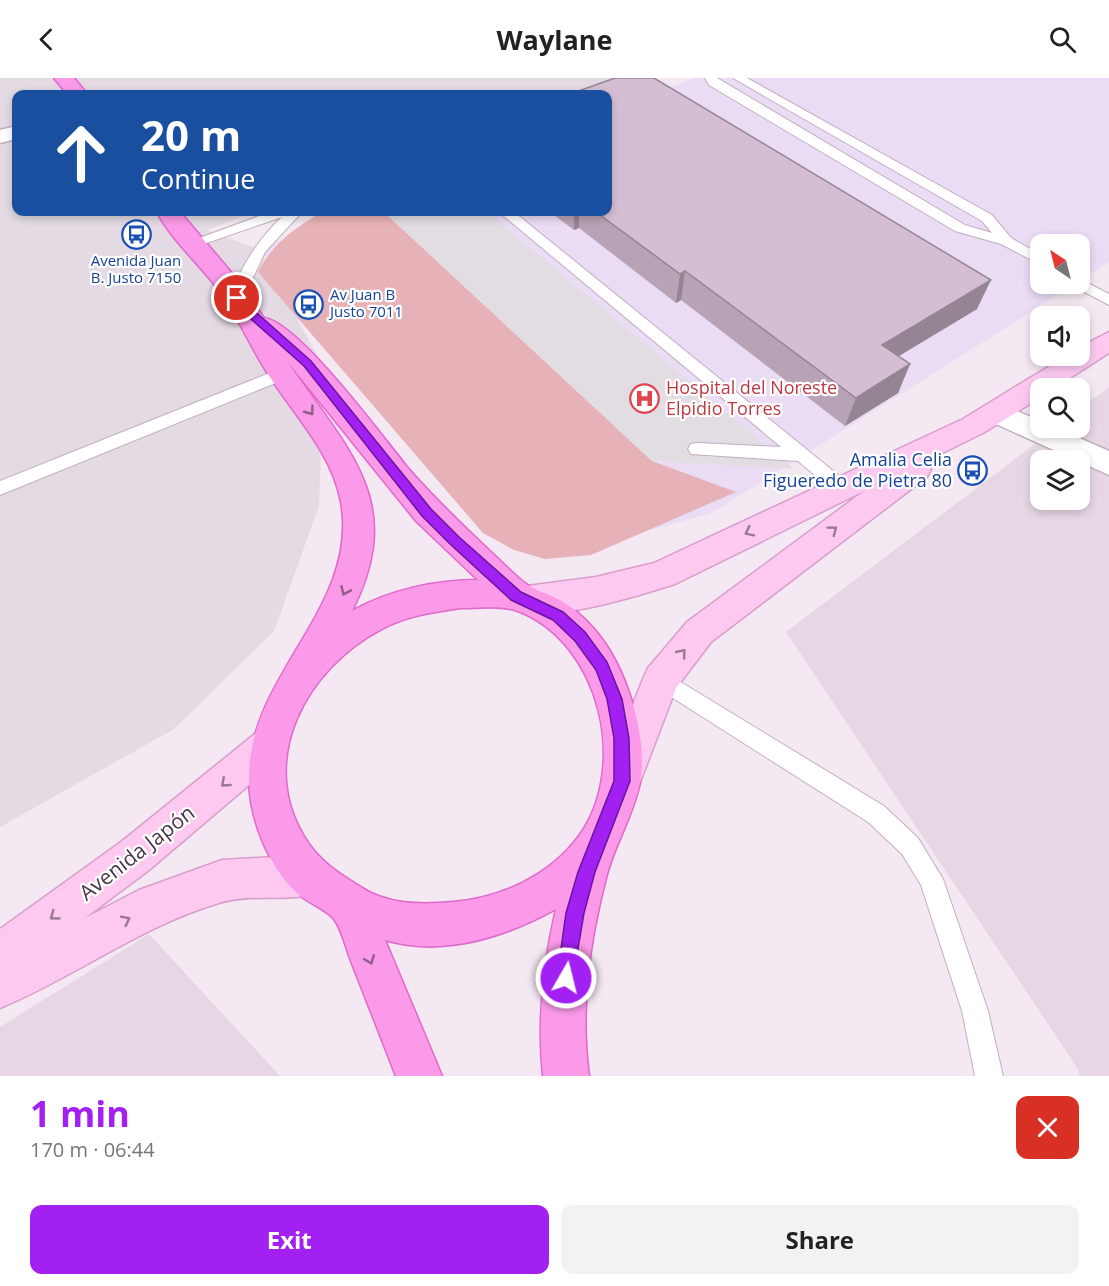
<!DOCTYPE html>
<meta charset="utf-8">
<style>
body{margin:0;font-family:"Open Sans",sans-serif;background:#f2f2f2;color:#222;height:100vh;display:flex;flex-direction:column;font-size:22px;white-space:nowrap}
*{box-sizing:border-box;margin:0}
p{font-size:20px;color:#767676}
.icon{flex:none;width:33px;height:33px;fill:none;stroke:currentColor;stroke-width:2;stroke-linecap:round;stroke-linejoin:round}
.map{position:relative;height:998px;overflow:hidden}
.details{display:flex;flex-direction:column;background:#fff;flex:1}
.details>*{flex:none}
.hud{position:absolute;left:12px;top:12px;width:600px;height:126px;border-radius:12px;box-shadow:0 3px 9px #0003;background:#1a4fa0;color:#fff;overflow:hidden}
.needle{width:39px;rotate:325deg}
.controls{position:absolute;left:1030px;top:156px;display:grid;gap:12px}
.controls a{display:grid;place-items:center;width:60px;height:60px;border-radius:12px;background:#fff;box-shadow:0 3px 9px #0003;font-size:30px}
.pin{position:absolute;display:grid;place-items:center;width:51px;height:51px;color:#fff;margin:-26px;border:3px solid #fff;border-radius:50%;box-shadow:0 2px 6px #0007}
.me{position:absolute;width:66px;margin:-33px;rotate:8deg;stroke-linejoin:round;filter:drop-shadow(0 0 4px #0008)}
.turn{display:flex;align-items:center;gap:21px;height:126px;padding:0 30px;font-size:27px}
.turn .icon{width:78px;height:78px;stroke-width:2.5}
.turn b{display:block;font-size:42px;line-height:51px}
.round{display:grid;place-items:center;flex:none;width:63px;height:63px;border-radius:12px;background:#f2f2f2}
.headline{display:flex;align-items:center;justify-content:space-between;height:102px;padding:0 30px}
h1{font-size:36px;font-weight:700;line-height:45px;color:#a320f3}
.primary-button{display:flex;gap:12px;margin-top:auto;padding:12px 30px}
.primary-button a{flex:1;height:69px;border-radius:12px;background:#a320f3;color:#fff;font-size:24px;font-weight:700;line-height:69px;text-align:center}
.primary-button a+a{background:#f2f2f2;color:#222}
header{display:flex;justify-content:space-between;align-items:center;height:78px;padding:0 30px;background:#fff;font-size:27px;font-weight:700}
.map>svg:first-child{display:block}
.residential{fill:#e7d7e5;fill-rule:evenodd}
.industrial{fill:#e3dae3}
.medical{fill:#eadcf4}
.green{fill:#e7b2b7}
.parking{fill:#e2dde2}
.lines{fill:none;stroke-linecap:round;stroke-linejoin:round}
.service-casing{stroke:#c2aebf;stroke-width:2}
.minor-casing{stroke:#c2aebf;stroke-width:3}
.secondary-casing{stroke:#d89ecc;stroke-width:3}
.primary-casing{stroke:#e06acc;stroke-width:3}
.service{fill:#fff;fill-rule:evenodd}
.minor{fill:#fff;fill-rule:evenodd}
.secondary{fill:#fdc9f1;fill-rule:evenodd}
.primary{fill:#fb9ae9;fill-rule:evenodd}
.wall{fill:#b7a3b5}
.shaded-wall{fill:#958594}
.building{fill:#d5bed3;stroke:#958594;stroke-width:1.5}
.oneway{stroke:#8f5f87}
.oneway2{stroke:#997993}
.route{fill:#a320f3;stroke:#6a159e;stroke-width:1.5}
.labels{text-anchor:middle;stroke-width:4.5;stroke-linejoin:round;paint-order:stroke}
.far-transit-label{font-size:15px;fill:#164399;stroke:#fff}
.health-label{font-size:18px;fill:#be3a42;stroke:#fff;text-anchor:start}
.transit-label{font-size:18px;fill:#164399;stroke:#fff;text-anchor:end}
.near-street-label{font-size:21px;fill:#473746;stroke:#fff}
</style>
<header><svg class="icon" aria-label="back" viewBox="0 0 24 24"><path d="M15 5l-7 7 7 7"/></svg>Waylane<svg class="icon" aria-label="search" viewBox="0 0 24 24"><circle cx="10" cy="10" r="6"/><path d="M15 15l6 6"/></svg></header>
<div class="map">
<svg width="1109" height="998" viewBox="0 0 1109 998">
<rect width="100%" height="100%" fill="#f4e8f2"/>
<!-- residential -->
<g class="residential">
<path d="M 1109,309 L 1109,998 L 1079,998 L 1078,991 L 786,554 L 1056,350 L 1080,350 L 1080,331 ZM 1041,382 L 1080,382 L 1080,422 L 1041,422 Z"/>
<polygon points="149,856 280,998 0,998 0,949"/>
</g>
<!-- industrial -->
<polygon class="industrial" points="0,0 620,0 575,16 16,16 16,134 255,134 206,152 259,171 324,290 319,428 274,553 174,651 0,749"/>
<!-- medical -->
<polygon class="medical" points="695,0 1109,0 1109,184 1080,203 1080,166 1041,166 1041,206 1075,206 712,435 545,481 259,171 354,134 608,134 608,34"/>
<!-- green -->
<path class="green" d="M 322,134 L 384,134 L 652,383 L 736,414 L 591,477 L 545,481 L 514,472 L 483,455 L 258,194 C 273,165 295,150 322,134 Z"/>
<!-- parking -->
<polygon class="parking" points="384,134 487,134 794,391 652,383"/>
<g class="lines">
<defs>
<g id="service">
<polygon points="705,0 717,0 965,147 992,155 982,143 733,0 747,0 992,137 1011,160 1041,177 1041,187 1001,166 955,153 709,7"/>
<path d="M 270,134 L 302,134 L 265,174 L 242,223 L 232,223 L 229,220 C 242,188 257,162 282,139 L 198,168 L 193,169 L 186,165 Z"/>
<polygon points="499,134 514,134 848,405 851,410 848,415 836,415 798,383 691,376 688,371 691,366 697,365 781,369"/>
<polygon points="1080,201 1109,216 1109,227 1075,209 1073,206 1080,206"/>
<polygon points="282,290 290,296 288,300 0,417 0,403"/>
<polygon points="661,592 884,728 918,760 943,801 988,933 1003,998 975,998 962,933 921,807 902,776 868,744 654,608 650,601 654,594"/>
</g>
<g id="minor">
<polygon points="16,48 16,61 0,65 0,52"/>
<polygon points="997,325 1041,343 1041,350 1056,350 1109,373 1109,397 987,342 983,335 987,328"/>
</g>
<g id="secondary">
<path d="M 1109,254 L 1109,275 L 1054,310 L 1041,310 L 1041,319 L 983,355 L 926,383 L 931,391 L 927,399 L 711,564 L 676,610 L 637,712 L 623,717 L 609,712 L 604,699 L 643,601 L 648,590 L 687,544 L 864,413 L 675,506 C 637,518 552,545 515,532 L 510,522 L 515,512 L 527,508 L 596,499 L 654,485 L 963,341 L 1066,278 L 1080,278 L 1080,269 Z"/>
<path d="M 269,650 L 282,655 L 288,667 L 282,679 L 149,792 L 85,840 L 139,812 L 222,782 L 309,777 L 324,783 L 330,798 L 324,813 C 290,826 253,814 219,825 C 141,848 75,899 0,930 L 0,851 L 121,764 L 256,655 Z"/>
</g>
<g id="primary">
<polygon points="54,0 74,0 87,16 67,16"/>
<path d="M 157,134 L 180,134 L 236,200 L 264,240 C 298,244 382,358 407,389 C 434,420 462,447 492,475 C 503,485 514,497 526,506 C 534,512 546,515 556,520 C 570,527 584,539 595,552 C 625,587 649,658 640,704 C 634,737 614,767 606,800 C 589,866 580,930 589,998 L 543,998 C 537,941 543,887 556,831 C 505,859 443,879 385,862 L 442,998 L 396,998 C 381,960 366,921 351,883 C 346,871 342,851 334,841 C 326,831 308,825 298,816 C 268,789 249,739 249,700 C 248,597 360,529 341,424 C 332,375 294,337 268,296 C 250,268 238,238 218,211 C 199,186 171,161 157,134 ZM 287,283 L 416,443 L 478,502 C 436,502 389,512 352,533 C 408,422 346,371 287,283 ZM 460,530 C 478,530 501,527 518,533 C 601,565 629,689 579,758 C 550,798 500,820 453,824 C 421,827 387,827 359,808 C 338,795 318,782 305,760 C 256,681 307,591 380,552 C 405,538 433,534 460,530 Z"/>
</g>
</defs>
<!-- service casing -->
<use href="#service" class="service-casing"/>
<!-- minor casing -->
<use href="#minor" class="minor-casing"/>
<!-- secondary casing -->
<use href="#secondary" class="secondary-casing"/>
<!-- primary casing -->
<use href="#primary" class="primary-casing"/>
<!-- service -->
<use href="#service" class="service"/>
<!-- minor -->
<use href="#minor" class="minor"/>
<!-- secondary -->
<use href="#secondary" class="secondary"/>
<!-- primary -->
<use href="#primary" class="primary"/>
</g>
<!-- wall -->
<polygon class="wall" points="550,134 608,134 977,231 898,278 910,286 898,315 845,348 681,222 676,225 579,150 574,152"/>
<!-- shaded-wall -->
<g class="shaded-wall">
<polygon points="574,134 579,134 579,150 574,152"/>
<polygon points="685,193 681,222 676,225 680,196"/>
<polygon points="991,202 977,231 871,295 882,267"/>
<polygon points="910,286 898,315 845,348 856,320"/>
</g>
<!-- building -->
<polygon class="building" points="615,0 654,0 991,202 882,267 910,286 856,320 685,193 680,196 596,134 608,134 608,16 570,16"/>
<!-- one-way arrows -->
<defs><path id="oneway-chevron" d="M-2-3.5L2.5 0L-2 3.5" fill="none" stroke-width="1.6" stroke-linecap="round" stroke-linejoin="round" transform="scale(1.5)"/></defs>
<g class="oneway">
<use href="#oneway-chevron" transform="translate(310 333) rotate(53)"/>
<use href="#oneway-chevron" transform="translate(345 513) rotate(114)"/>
<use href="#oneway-chevron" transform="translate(370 882) rotate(69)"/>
</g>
<g class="oneway2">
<use href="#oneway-chevron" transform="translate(833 452) rotate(-37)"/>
<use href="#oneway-chevron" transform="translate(749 454) rotate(154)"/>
<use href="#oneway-chevron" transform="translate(682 575) rotate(-51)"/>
<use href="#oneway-chevron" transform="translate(225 705) rotate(139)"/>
<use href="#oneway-chevron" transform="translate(54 838) rotate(144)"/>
<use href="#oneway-chevron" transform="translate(126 842) rotate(-27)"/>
</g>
<!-- route -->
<polygon class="route" points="234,218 241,218 249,228 311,283 431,431 459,459 521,514 563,534 585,554 607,584 622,621 629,660 630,703 595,794 584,835 572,906 566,909 559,906 557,900 566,835 578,794 614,703 614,660 607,621 596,592 575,563 553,542 511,522 450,466 422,438 304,288 242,233 232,220"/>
<!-- icons -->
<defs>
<symbol id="bus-ring" viewBox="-11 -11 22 22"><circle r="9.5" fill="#fff" stroke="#1a4fb4" stroke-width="1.5"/><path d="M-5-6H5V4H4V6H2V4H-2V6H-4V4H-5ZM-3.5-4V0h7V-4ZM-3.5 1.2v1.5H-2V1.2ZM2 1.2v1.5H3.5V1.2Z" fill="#1a4fb4"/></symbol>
<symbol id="hospital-ring" viewBox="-11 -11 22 22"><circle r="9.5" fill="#fff" stroke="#e0444e" stroke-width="1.5"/><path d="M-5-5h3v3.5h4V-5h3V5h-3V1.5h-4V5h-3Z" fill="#e0444e"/></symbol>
</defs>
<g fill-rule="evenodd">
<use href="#bus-ring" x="120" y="140" width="33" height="33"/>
<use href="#bus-ring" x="292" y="210" width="33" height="33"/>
<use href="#hospital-ring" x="628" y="304" width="33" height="33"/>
<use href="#bus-ring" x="956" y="376" width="33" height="33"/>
</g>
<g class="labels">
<!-- far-transit labels -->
<g class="far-transit-label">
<text x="136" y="188">Avenida Juan<tspan x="136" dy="17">B. Justo 7150</tspan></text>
<text x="330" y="222" text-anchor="start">Av Juan B<tspan x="330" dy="17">Justo 7011</tspan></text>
</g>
<!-- health labels -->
<g class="health-label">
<text x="666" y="316">Hospital del Noreste<tspan x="666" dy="21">Elpidio Torres</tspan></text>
</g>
<!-- transit labels -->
<g class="transit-label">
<text x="952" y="388">Amalia Celia<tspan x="952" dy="21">Figueredo de Pietra 80</tspan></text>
</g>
<!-- near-street labels -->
<g class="near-street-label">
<text transform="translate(137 775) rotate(-38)" y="7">Avenida Japón</text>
</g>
</g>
</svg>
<div class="controls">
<a><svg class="needle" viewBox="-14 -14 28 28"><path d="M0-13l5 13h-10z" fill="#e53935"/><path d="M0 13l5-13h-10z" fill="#767676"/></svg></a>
<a><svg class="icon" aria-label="sound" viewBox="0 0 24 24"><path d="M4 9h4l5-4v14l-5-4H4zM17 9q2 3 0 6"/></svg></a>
<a><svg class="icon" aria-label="search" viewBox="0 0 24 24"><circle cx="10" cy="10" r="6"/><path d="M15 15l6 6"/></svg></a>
<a><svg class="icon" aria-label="layers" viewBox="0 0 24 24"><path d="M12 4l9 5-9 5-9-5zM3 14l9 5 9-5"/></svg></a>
</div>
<div class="pin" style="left:237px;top:220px;background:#d93025"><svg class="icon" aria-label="arrive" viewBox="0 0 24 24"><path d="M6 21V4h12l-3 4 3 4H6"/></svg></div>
<svg class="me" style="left:566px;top:900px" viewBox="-20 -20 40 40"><circle r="17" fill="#a320f3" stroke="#fff" stroke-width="3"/><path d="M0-11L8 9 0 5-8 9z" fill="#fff"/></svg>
<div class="hud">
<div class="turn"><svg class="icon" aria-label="ahead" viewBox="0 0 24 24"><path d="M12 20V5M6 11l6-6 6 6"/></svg><div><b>20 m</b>Continue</div></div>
</div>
</div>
<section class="details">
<div class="headline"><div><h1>1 min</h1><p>170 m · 06:44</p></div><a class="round" style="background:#d93025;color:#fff"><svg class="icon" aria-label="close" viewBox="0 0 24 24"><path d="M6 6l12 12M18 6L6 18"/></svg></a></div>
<div class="primary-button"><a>Exit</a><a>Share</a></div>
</section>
